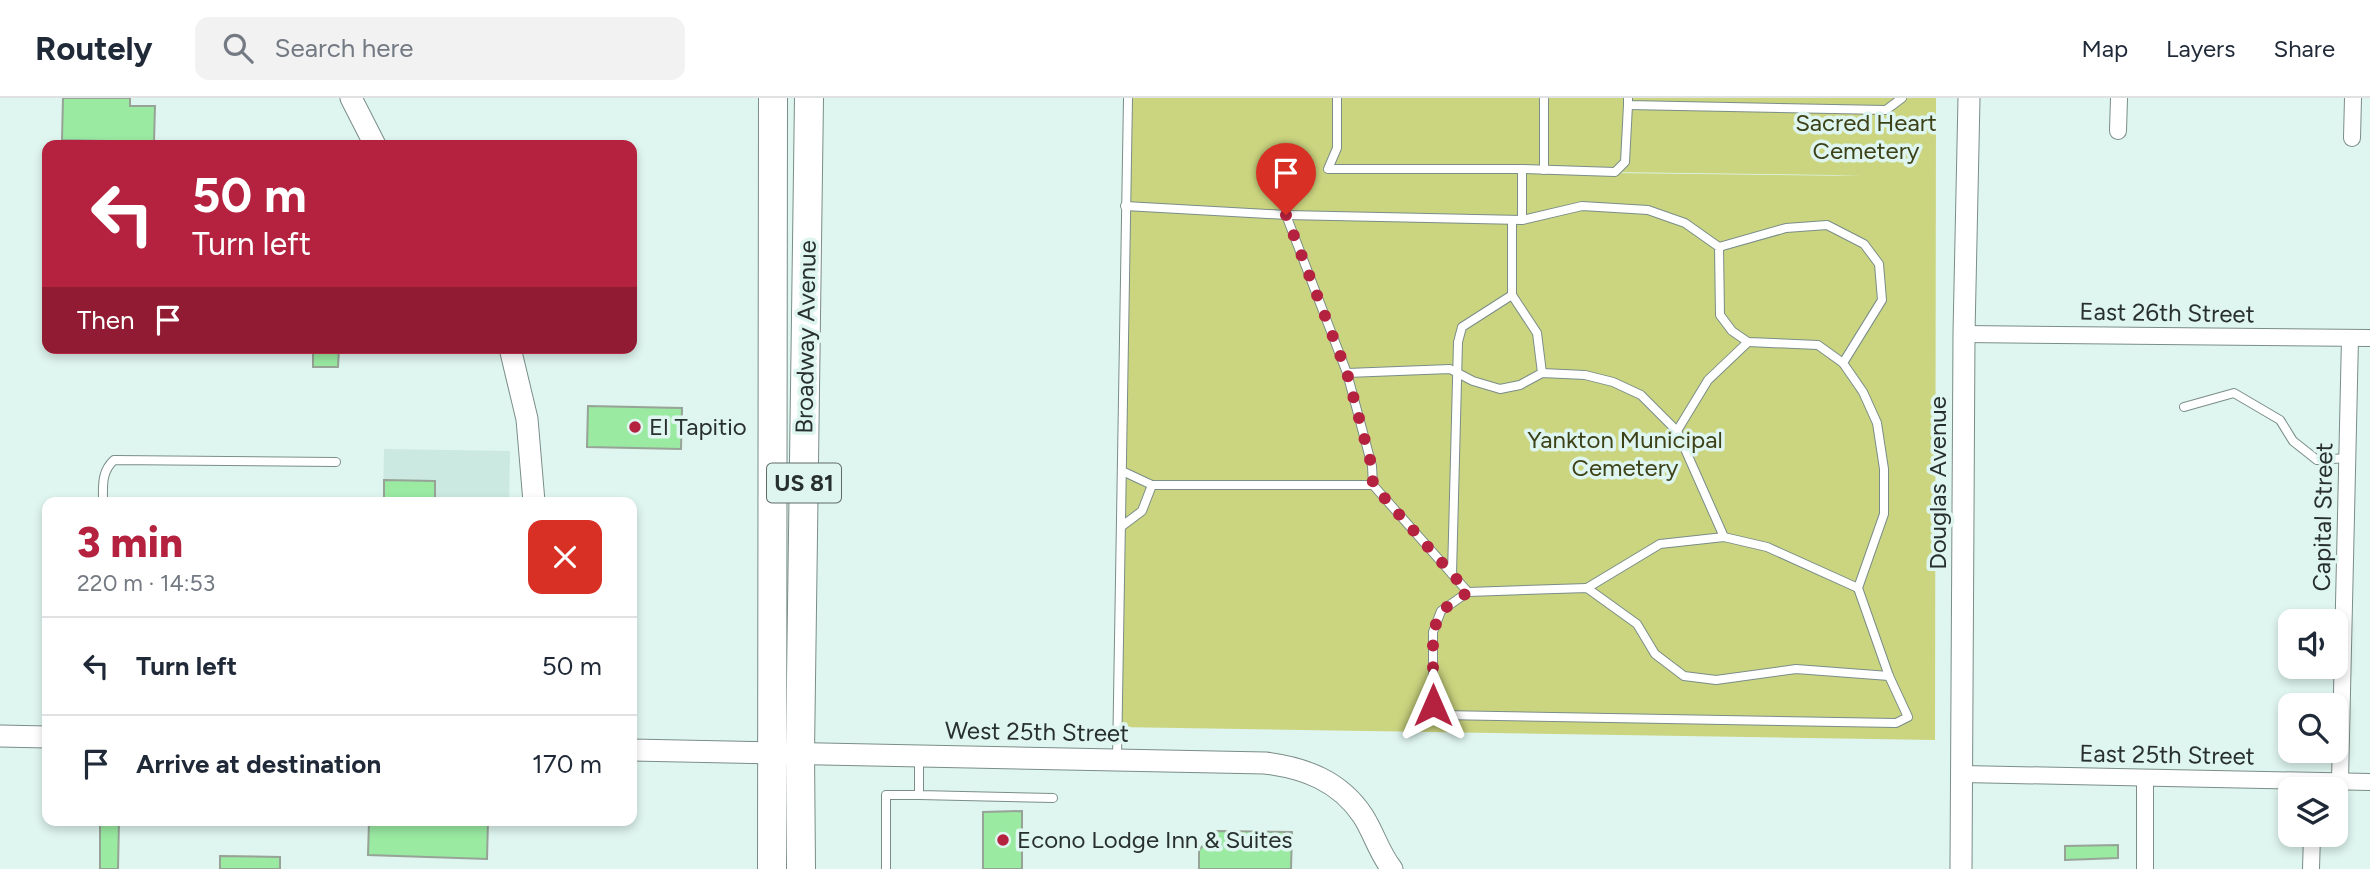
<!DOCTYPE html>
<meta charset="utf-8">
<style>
body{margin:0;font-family:Figtree,sans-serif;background:#f2f2f3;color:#1f2937;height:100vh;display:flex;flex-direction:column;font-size:26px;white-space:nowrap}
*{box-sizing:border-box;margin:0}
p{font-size:23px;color:#747a83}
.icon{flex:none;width:38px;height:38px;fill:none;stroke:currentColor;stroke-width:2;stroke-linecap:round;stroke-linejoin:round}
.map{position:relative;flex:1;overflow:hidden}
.side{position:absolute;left:42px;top:399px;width:595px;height:329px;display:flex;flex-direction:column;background:#fff;border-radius:14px;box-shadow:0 4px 10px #0003}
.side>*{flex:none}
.top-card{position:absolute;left:42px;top:42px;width:595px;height:214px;border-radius:14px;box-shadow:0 4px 10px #0003;background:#b4223f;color:#fff;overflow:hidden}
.controls{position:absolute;left:2278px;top:511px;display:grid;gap:14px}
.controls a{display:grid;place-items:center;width:70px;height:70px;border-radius:14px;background:#fff;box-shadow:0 4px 10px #0003;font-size:35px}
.pin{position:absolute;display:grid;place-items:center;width:60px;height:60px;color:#fff;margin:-72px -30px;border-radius:50% 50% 50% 0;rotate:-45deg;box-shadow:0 0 7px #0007}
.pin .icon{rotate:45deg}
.me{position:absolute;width:77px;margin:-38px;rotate:0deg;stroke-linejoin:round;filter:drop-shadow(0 0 5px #0008)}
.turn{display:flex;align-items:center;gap:24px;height:147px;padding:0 35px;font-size:32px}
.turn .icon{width:91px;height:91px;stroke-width:2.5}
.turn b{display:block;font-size:49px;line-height:60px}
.then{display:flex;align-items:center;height:66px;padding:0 35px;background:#0003;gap:14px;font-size:26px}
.round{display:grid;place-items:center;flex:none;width:74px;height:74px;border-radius:14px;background:#f2f2f3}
.summary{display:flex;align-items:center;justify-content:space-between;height:119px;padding:0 35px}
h1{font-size:42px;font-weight:800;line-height:52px;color:#b4223f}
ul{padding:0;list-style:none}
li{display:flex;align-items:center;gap:21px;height:98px;padding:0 35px;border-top:2px solid #e0e1e3}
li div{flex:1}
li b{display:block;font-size:26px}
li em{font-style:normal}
header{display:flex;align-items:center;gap:42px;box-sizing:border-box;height:98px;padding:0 35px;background:#fff;border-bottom:2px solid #e0e1e3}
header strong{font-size:33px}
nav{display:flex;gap:38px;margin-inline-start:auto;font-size:24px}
.search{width:490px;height:63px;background:#f2f2f3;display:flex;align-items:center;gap:18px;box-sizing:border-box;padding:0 24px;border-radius:14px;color:#747a83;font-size:26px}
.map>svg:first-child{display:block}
.built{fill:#cbe9e1}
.green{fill:#cbd57f;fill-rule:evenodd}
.building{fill:#9aeaa2;stroke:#96a396;stroke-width:2}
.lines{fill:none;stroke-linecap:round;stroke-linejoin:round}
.service-casing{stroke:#7a8d88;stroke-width:10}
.minor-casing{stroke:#7a8d88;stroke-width:18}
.tertiary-casing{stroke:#7a8d88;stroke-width:23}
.trunk-casing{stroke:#7a8d88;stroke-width:30}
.service{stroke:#fff;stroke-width:8}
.minor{stroke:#fff;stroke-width:16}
.tertiary{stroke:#fff;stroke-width:21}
.trunk{stroke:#fff;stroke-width:28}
.route{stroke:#b4223f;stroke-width:12;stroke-dasharray:0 21.6}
.poi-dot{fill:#b4223f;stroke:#dff5ef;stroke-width:2.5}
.labels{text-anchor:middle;stroke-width:7;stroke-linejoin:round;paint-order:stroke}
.shield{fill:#dff5ef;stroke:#5f6b68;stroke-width:2}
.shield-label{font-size:23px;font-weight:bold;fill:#28302e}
.park-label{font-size:24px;fill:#3d4117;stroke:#dff5ef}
.street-label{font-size:24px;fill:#28302e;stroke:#dff5ef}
.poi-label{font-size:24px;fill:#28302e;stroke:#dff5ef;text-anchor:start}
</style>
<header>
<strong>Routely</strong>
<div class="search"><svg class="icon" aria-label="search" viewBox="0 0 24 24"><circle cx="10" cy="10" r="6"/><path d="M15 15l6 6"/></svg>Search here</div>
<nav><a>Map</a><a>Layers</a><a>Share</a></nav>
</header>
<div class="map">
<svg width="2370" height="771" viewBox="0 0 2370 771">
<rect width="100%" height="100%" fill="#dff5ef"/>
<!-- built -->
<polygon class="built" points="384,351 510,353 509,404 383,404"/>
<!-- green -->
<path class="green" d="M 1128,0 L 1936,0 L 1935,642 L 1117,629 ZM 1530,73 L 1833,77 L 1862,78 L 1530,74 Z"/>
<!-- building -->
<g class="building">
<polygon points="63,0 130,0 130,8 155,8 154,44 62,42"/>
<polygon points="313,250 339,250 338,269 313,269"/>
<polygon points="588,308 682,310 681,351 587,349"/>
<polygon points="384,382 435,383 435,404 384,404"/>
<polygon points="1022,713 1022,771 983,771 983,714"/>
<polygon points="100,723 119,723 118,771 100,771"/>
<polygon points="369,723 488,723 487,761 368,757"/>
<polygon points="1216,733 1292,734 1291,771 1199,771 1199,752"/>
<polygon points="2118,747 2118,760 2065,762 2065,748"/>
<polygon points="220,758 280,759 280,771 220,771"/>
</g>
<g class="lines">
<defs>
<g id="service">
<polyline points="1337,0 1337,50 1328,71 1522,71 1615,74 1625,64 1628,7"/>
<polyline points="1628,0 1628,7 1886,12 1902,0"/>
<polyline points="1544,72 1544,0"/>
<polyline points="1125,108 1286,117 1347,275 1372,368 1373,387"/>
<polyline points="1286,117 1522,122 1582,108 1648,112 1685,125 1719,149 1720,217 1732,233 1748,244 1818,247 1843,265 1863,294 1877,325 1884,371 1884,416 1858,490 1889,578 1908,619 1896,625 1441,617 1433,607 1433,534 1441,513 1468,494"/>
<polyline points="1512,122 1512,197 1537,235 1542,275"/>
<polyline points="1522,122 1522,71"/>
<polyline points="1719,149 1786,130 1827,127 1864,146 1879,166 1882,202 1843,265"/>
<polyline points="1347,275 1450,271 1473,283 1500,291 1520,287 1542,275 1585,277 1613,284 1641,297 1677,333"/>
<polyline points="2184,309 2234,295 2280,322 2293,343 2317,362 2347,360"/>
<polyline points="1122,373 1152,387 1373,387 1468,494 1587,490 1637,526 1655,556 1684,578 1716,582 1796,571 1889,578"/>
<path d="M 103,404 C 103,388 101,374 114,362 L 336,364"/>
<polyline points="1122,428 1142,413 1152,387"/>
<polyline points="1724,439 1677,333 1708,282 1748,244"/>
<polyline points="1452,476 1458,244 1462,229 1512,197"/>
<polyline points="1587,490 1660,446 1724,439 1767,449 1858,490"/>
<polyline points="919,660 919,697 1053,700"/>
<polyline points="1117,662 1128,0"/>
<polyline points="886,771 886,697 919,697"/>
</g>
<g id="minor">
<polyline points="2118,33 2119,0"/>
<polyline points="2352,40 2353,0"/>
<polyline points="1964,236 2370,240"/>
<polyline points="1963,676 2370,684"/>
<polyline points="2340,683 2350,240"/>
<polyline points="2145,771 2145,680"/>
<polyline points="2311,771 2312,737"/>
</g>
<g id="tertiary">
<polyline points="351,0 375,47"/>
<polyline points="510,250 527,321 534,404"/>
<polyline points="0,638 47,639"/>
<path d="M 632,652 L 1265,665 C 1305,670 1340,683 1363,718 C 1374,735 1379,755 1392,771"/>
<polyline points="1961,771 1964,236 1969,0"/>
</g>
<g id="trunk">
<polyline points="772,771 773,0"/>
<polyline points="801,771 800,655 809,0"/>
</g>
</defs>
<!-- service casing -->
<use href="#service" class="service-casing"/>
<!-- minor casing -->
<use href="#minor" class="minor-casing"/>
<!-- tertiary casing -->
<use href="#tertiary" class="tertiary-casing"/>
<!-- trunk casing -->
<use href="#trunk" class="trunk-casing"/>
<!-- service -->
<use href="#service" class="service"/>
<!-- minor -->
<use href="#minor" class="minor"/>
<!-- tertiary -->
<use href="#tertiary" class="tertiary"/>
<!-- trunk -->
<use href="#trunk" class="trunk"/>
</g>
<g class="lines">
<!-- route -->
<polyline class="route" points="1286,117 1347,275 1372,369 1373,387 1468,494 1441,513 1433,534 1433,607"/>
</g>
<!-- markers -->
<g class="poi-dot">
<circle cx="635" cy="329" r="7"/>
<circle cx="1003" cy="742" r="7"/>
</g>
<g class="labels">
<!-- shield labels -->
<rect class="shield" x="767" y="365.5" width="74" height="39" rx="5"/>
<g class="shield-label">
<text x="804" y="393">US 81</text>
</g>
<!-- park labels -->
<g class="park-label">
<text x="1866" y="33">Sacred Heart<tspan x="1866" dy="28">Cemetery</tspan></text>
<text x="1625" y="350">Yankton Municipal<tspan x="1625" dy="28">Cemetery</tspan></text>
</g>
<!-- street labels -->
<g class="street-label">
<text transform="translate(2167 215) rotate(1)" y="8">East 26th Street</text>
<text transform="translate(806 239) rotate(-89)" y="8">Broadway Avenue</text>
<text transform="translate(1938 385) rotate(-90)" y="8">Douglas Avenue</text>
<text transform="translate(2323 419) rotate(-89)" y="8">Capital Street</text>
<text transform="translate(1037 634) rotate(1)" y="8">West 25th Street</text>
<text transform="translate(2167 657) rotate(1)" y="8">East 25th Street</text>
</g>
<!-- poi labels -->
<g class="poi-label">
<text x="649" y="337">El Tapitio</text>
<text x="1017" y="750">Econo Lodge Inn &amp; Suites</text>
</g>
</g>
</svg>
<div class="controls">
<a><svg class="icon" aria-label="sound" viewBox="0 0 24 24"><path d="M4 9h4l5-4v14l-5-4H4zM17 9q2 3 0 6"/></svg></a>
<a><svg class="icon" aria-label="search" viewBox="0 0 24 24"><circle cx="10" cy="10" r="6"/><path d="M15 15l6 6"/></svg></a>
<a><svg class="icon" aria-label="layers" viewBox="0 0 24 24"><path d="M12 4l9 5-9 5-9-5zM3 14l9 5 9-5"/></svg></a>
</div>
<div class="pin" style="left:1286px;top:117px;background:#d93025"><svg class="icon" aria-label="arrive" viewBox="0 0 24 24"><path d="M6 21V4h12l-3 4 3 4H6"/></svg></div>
<svg class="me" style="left:1433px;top:607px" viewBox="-20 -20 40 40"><path d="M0-17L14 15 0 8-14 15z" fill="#b4223f" stroke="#fff" stroke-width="4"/></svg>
<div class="top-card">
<div class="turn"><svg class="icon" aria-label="left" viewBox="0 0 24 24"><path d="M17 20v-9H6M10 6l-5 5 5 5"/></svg><div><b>50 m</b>Turn left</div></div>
<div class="then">Then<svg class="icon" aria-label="arrive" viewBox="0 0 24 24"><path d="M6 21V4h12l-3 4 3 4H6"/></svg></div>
</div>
<section class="side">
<div class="summary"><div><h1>3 min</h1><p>220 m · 14:53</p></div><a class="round" style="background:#d93025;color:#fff"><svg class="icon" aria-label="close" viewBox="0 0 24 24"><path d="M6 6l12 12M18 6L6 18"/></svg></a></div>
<ul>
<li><svg class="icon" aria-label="left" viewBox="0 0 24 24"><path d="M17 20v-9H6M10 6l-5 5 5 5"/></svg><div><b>Turn left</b></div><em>50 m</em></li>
<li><svg class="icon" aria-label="arrive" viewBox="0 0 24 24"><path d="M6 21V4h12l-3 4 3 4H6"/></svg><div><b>Arrive at destination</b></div><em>170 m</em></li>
</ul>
</section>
</div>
